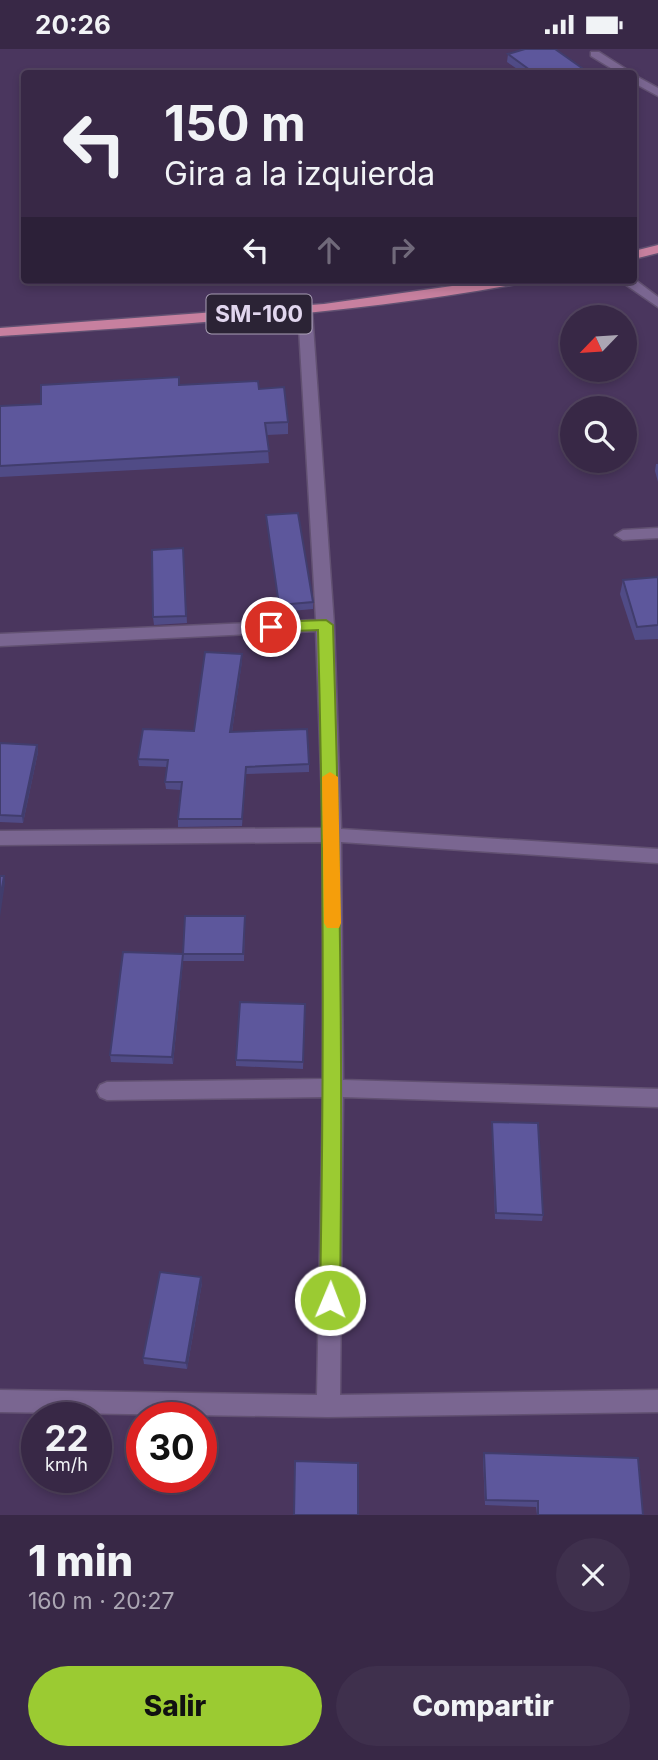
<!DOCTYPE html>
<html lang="es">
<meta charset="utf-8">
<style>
body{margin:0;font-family:Inter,sans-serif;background:#3f304d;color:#f1f3f6;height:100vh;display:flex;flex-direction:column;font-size:26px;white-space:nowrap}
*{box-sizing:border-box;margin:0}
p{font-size:23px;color:#aba6b3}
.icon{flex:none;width:38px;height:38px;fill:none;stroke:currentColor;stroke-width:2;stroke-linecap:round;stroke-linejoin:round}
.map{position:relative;height:1466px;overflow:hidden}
.drawer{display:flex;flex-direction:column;background:#382846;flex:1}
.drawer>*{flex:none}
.top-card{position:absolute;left:21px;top:21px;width:616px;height:214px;border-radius:7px;box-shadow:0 4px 10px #0003,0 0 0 2px #52445f;background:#382846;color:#f1f3f6;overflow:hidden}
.needle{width:46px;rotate:245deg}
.controls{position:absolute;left:560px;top:256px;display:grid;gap:14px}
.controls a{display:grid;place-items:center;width:77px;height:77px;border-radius:50%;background:#382846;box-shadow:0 4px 10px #0003,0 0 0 2px #52445f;font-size:35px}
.speed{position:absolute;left:21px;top:1353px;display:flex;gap:14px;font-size:35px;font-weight:700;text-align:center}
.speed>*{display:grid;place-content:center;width:91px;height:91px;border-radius:50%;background:#382846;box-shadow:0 4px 10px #0003,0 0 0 2px #52445f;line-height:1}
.speed small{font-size:18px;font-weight:400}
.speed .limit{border:10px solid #d22;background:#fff;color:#111}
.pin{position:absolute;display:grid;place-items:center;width:60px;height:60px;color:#fff;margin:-30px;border:4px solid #fff;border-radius:50%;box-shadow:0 2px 7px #0007}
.me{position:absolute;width:77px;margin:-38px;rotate:1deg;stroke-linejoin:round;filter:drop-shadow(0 0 5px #0008)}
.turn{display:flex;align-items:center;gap:24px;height:147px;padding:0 28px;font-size:32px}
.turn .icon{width:91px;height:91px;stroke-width:2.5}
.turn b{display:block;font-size:49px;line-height:60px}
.lanes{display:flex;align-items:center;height:66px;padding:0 28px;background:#0003;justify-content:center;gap:35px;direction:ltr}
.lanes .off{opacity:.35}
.round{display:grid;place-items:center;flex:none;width:74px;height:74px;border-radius:37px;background:#3f304d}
.head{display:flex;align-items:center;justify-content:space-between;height:119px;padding:0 28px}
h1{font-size:42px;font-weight:800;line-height:52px}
.primary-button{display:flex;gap:14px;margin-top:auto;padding:14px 28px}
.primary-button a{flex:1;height:80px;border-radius:42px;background:#9bcb32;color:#111;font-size:28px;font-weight:800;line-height:80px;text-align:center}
.primary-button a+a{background:#3f304d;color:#f1f3f6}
.status{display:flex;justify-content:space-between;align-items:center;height:49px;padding:0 35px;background:#382846;direction:ltr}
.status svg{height:19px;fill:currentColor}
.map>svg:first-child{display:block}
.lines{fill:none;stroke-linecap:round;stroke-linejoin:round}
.minor-casing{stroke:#625172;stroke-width:3}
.major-casing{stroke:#625172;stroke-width:3}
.minor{fill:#7a6691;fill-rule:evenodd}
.major{fill:#c7809f;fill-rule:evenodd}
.wall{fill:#504b86}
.shaded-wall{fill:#413d6d}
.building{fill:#5d579c;stroke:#413d6d;stroke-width:2}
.route{fill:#9bcb32;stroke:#658420;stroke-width:2}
.slow{fill:#f59e0b}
.labels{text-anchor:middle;stroke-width:7;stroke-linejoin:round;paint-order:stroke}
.shield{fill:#2b2335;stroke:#aaa0b6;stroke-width:2}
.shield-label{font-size:23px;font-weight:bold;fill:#e1d6ee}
</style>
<div class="status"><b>20:26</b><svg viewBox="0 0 49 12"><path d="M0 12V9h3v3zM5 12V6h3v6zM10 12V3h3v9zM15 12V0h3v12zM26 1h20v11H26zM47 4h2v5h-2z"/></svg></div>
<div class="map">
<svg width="658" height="1466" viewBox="0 0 658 1466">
<rect width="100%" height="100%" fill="#4a365e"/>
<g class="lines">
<defs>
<g id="minor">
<polygon points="591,3 599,3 632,24 619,24 591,7"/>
<polygon points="634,26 658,39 658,47 634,34"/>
<polygon points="634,230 658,248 658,258 619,231"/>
<polygon points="305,258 312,262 334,576 341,780 658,800 658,814 341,793 343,1031 658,1040 658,1058 343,1048 340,1346 658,1341 658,1363 328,1368 0,1363 0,1341 317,1346 323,1048 107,1051 100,1048 97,1042 100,1036 107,1033 323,1030 323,793 0,796 0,782 323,779 316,582 0,597 0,585 316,571 298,262"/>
<polygon points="658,479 658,489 623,491 615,486 623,481"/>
</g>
<g id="major">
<polygon points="658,196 658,204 634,210 634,202"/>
<path d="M 495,231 L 524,231 L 517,235 C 346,266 173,276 0,287 L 0,279 L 324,255 Z"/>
</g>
</defs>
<!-- minor casing -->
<use href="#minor" class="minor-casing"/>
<!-- major casing -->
<use href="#major" class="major-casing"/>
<!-- minor -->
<use href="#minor" class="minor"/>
<!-- major -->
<use href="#major" class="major"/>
</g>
<!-- wall -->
<g class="wall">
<polygon points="508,5 589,24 523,24 507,13"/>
<polygon points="179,336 259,340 288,373 288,385 267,386 269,414 0,428 0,357 41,355"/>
<polygon points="656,415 658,415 658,433 655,422"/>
<polygon points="266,466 313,553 313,560 280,563"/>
<polygon points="183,499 187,574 154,576 153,568"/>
<polygon points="658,528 658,590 635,591 620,545 623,531"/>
<polygon points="242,612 232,683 309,715 309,723 246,725 242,777 178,778 178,770 181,741 166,740 165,733 167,718 139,717 138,710 194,682"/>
<polygon points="0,694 37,696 38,703 23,774 0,773"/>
<polygon points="245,867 244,912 183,912 173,1015 111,1013 110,1006 183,905"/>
<polygon points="305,962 303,1020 236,1017 236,1011"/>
<polygon points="492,1073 543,1166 542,1172 495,1170 492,1079"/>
<polygon points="202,1234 187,1320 144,1315 143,1309"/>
<polygon points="484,1404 643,1466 537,1466 536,1458 485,1456 483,1410"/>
</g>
<!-- shaded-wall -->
<g class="shaded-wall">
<polygon points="242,605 242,612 231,690 230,683"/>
<polygon points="37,696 38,703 23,774 22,767"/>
<polygon points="246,718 246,725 242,777 242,770"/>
<polygon points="4,827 5,834 0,868 0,850"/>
<polygon points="183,905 183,912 173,1015 172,1008"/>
<polygon points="201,1228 202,1234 187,1320 186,1314"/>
</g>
<!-- building -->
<g class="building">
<polygon points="525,0 555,0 589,24 534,24 508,5"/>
<polygon points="179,328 179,336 258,332 259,340 284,338 288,373 265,374 269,402 0,417 0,357 41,355 41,336"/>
<polygon points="298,464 313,553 279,556 266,466"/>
<polygon points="183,499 186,567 153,568 152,501"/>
<polygon points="658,528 658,576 637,578 623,531"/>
<polygon points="205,603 242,605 230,683 307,680 309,715 246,718 242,770 178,770 182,733 165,733 168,711 138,710 143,680 194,682"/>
<polygon points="0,694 37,696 22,767 0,766"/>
<polygon points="0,827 4,827 0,850"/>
<polygon points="185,867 245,867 243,905 183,905"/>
<polygon points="123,903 183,905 172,1008 110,1006"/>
<polygon points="240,953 305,955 303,1013 236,1011"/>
<polygon points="492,1073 538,1074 543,1166 496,1164"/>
<polygon points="160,1223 201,1228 186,1314 143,1309"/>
<polygon points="484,1404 638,1409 643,1466 538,1466 538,1452 486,1451"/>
<polygon points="295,1412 358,1414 358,1466 294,1466"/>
</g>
<!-- route -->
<path class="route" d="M 326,571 L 333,576 C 340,801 343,1026 340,1251 L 337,1258 L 330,1261 L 323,1258 L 320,1251 C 324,1028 324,805 318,581 L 271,583 L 264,578 L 271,573 Z"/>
<!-- slow -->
<polygon class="slow" points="330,723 338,728 341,874 339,879 327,879 324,874 322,728"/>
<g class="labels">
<!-- shield labels -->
<rect class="shield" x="206.5" y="245.5" width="105" height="39" rx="5"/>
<g class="shield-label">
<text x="259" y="273">SM-100</text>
</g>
</g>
</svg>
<div class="controls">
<a><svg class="needle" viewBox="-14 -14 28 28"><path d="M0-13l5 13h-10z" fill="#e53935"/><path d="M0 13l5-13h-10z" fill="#aba6b3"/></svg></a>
<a><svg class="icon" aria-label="search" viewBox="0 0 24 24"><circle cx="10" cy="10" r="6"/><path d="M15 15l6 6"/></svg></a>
</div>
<div class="speed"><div>22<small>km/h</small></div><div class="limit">30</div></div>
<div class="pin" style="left:271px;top:578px;background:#d93025"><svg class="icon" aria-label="arrive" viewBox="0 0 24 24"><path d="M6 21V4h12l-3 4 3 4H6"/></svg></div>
<svg class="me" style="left:330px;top:1251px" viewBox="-20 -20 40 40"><circle r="17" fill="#9bcb32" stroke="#fff" stroke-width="3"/><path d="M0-11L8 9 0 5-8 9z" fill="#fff"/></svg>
<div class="top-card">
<div class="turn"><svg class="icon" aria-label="left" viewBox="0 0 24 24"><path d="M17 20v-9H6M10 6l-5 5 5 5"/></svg><div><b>150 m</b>Gira a la izquierda</div></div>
<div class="lanes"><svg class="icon" aria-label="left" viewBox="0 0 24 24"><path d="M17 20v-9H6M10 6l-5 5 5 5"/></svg><svg class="icon off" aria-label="ahead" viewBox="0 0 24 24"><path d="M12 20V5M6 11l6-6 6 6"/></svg><svg class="icon off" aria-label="right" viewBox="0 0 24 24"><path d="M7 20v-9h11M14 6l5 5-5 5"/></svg></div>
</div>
</div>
<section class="drawer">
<div class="head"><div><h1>1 min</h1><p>160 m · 20:27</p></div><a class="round"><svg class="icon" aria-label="close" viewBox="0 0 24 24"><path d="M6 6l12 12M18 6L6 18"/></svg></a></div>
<div class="primary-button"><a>Salir</a><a>Compartir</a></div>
</section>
